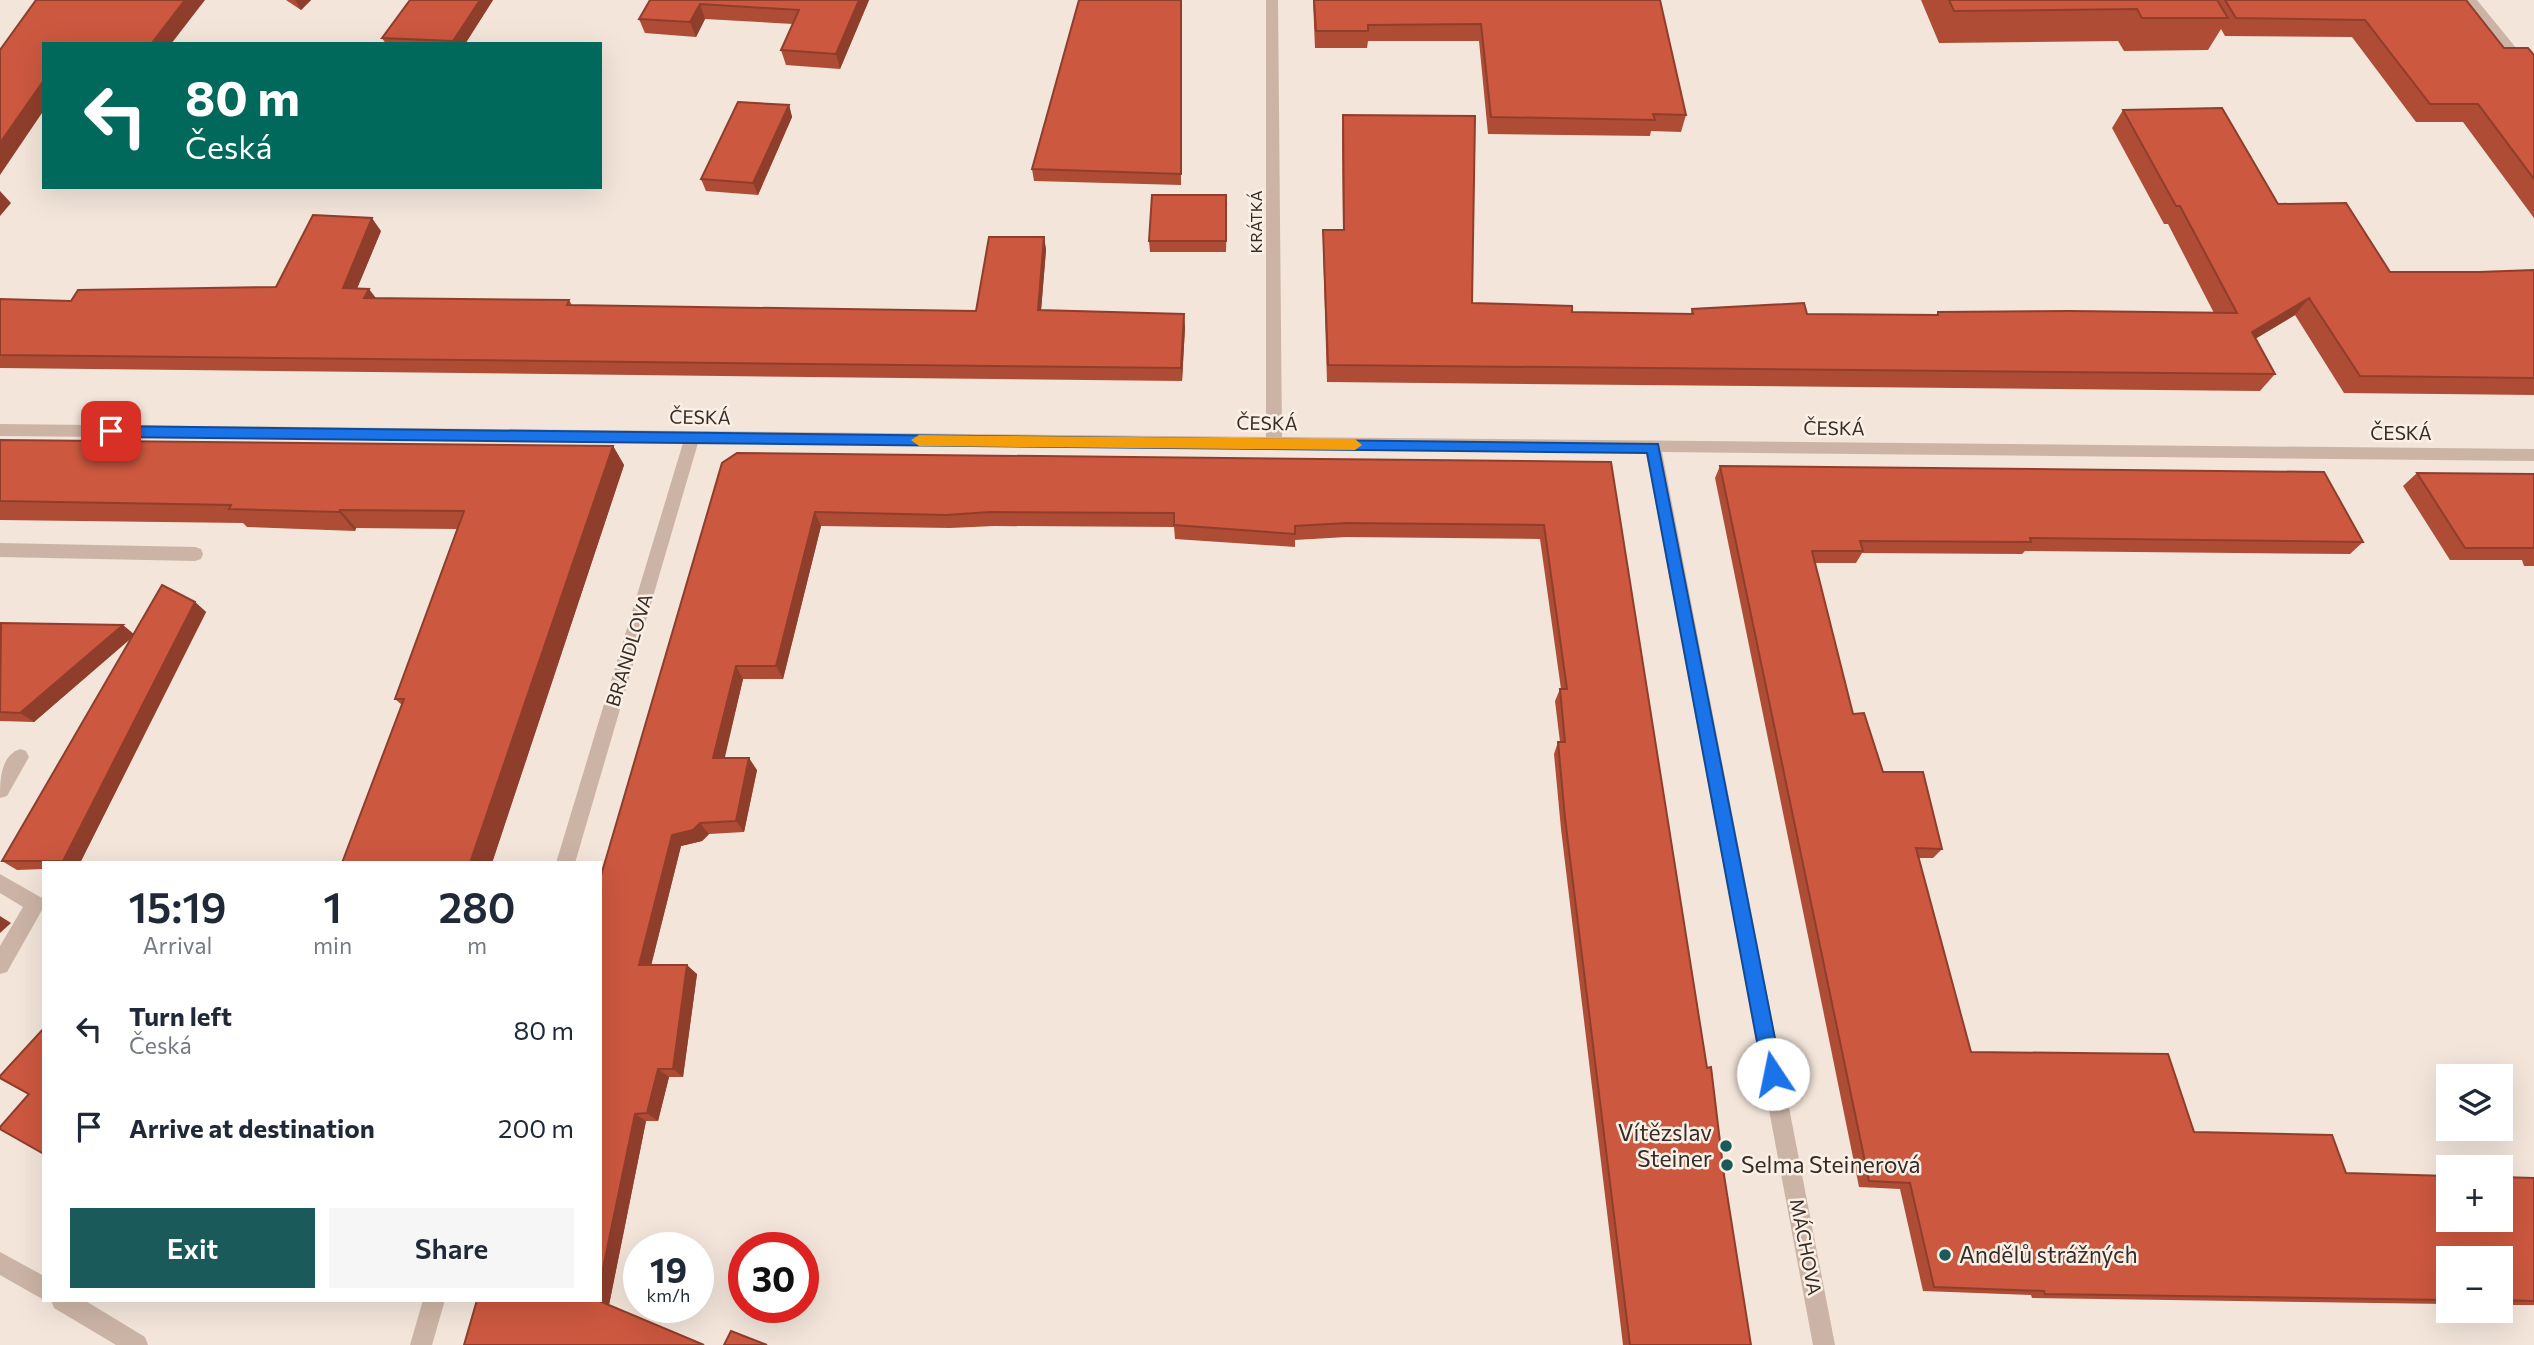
<!DOCTYPE html>
<meta charset="utf-8">
<style>
body{margin:0;font-family:Commissioner,sans-serif;background:#f6f6f7;color:#1f2937;height:100vh;display:flex;flex-direction:column;font-size:26px;white-space:nowrap}
*{box-sizing:border-box;margin:0}
p{font-size:23px;color:#747a83}
.icon{flex:none;width:38px;height:38px;fill:none;stroke:currentColor;stroke-width:2;stroke-linecap:round;stroke-linejoin:round}
.map{position:relative;flex:1;overflow:hidden}
.side{position:absolute;left:42px;top:861px;width:560px;height:441px;display:flex;flex-direction:column;background:#fff;border-radius:0px;box-shadow:0 7px 28px #0002}
.side>*{flex:none}
.top-card{position:absolute;left:42px;top:42px;width:560px;height:147px;border-radius:0px;box-shadow:0 7px 28px #0002;background:#00695c;color:#fff;overflow:hidden}
.controls{position:absolute;left:2436px;top:1064px;display:grid;gap:14px}
.controls a{display:grid;place-items:center;width:77px;height:77px;border-radius:0px;background:#fff;box-shadow:0 7px 28px #0002;font-size:35px}
.speed{position:absolute;left:623px;top:1232px;display:flex;gap:14px;font-size:35px;font-weight:700;text-align:center}
.speed>*{display:grid;place-content:center;width:91px;height:91px;border-radius:50%;background:#fff;box-shadow:0 7px 28px #0002;line-height:1}
.speed small{font-size:18px;font-weight:400}
.speed .limit{border:10px solid #d22;background:#fff;color:#111}
.pin{position:absolute;display:grid;place-items:center;width:60px;height:60px;color:#fff;margin:-30px;border-radius:14px;box-shadow:0 4px 10px #0006}
.me{position:absolute;width:77px;margin:-38px;rotate:349deg;stroke-linejoin:round;filter:drop-shadow(0 0 5px #0008)}
.turn{display:flex;align-items:center;gap:24px;height:147px;padding:0 28px;font-size:32px}
.turn .icon{width:91px;height:91px;stroke-width:2.5}
.turn b{display:block;font-size:49px;line-height:60px}
.eta{display:flex;justify-content:space-evenly;align-items:center;height:119px;text-align:center}
.eta b{font-size:42px;font-weight:600;line-height:49px}
.button{display:flex;gap:14px;margin-top:auto;padding:14px 28px}
.button a{flex:1;height:80px;border-radius:0px;background:#1a5a5a;color:#fff;font-size:28px;font-weight:600;line-height:80px;text-align:center}
.button a+a{background:#f6f6f7;color:#1f2937}
ul{padding:0;list-style:none}
li{display:flex;align-items:center;gap:21px;height:98px;padding:0 28px}
li div{flex:1}
li b{display:block;font-size:26px}
li em{font-style:normal}
.map>svg:first-child{display:block}
.lines{fill:none;stroke-linecap:round;stroke-linejoin:round}
.lane{fill:#cbb4a5;fill-rule:evenodd}
.street{fill:#cbb4a5;fill-rule:evenodd}
.wall{fill:#af4c36}
.shaded-wall{fill:#8f3e2c}
.building{fill:#cc583f;stroke:#8f3e2c;stroke-width:2}
.route{fill:#1a73e8;stroke:#114b97;stroke-width:2}
.slow{fill:#f59e0b}
.poi-dot{fill:#1a5a5a;stroke:#faf0e6;stroke-width:2.5}
.labels{text-anchor:middle;stroke-width:5;stroke-linejoin:round;paint-order:stroke}
.far-street-label{font-size:16px;fill:#372b27;stroke:#faf0e6}
.street-label{font-size:19px;fill:#372b27;stroke:#faf0e6}
.near-poi-label{font-size:23px;fill:#372b27;stroke:#faf0e6;text-anchor:start}
</style>
<div class="map">
<svg width="2534" height="1345" viewBox="0 0 2534 1345">
<rect width="100%" height="100%" fill="#f3e5da"/>
<g class="lines">
<!-- lane -->
<g class="lane">
<polygon points="0,543 195,547 201,549 203,554 201,559 195,561 0,557"/>
<path d="M 20,749 L 26,751 L 29,757 L 7,796 L 0,798 C 0,781 0,756 20,749 Z"/>
<polygon points="0,874 42,898 42,910 7,972 0,974 0,946 23,907 0,893"/>
</g>
<!-- street -->
<g class="street">
<polygon points="1266,0 1278,0 1282,437 2534,449 2534,461 1662,452 1835,1345 1813,1345 1646,452 698,443 575,863 556,863 683,443 0,436 0,424 1266,437"/>
<polygon points="2465,0 2477,0 2534,70 2534,83 2529,82"/>
<polygon points="0,1252 44,1276 44,1300 0,1275"/>
<polygon points="51,1300 84,1300 145,1337 148,1345 116,1345 54,1308"/>
<polygon points="423,1300 445,1300 432,1345 410,1345"/>
</g>
</g>
<!-- wall -->
<g class="wall">
<polygon points="286,0 311,0 301,10"/>
<polygon points="410,0 493,0 465,44 386,44 382,38"/>
<polygon points="650,0 869,0 840,69 786,65 781,50 793,24 705,19 696,37 645,33 639,19"/>
<polygon points="1181,0 1181,185 1034,181 1032,169"/>
<polygon points="1313,0 1660,0 1686,115 1681,132 1651,131 1650,136 1488,134 1479,41 1368,41 1367,48 1315,48"/>
<polygon points="1921,0 2466,0 2504,48 2534,55 2534,218 2463,122 2416,122 2352,37 2225,36 2221,29 2208,50 2124,51 2118,41 1939,43"/>
<polygon points="789,105 792,117 758,195 706,191 701,179"/>
<polygon points="2123,110 2390,272 2479,272 2534,270 2534,395 2344,393 2295,315 2255,339 2275,374 2260,391 1327,382 1323,247 1323,230 1343,230 1342,132 1343,115 1472,303 1572,312 1691,314 1692,309 1807,314 1936,315 1938,312 2214,313 2168,224 2164,224 2112,128"/>
<polygon points="1227,206 1226,252 1150,252 1149,241"/>
<polygon points="381,231 357,288 376,298 569,300 572,305 976,311 1044,237 1046,250 1041,310 1185,327 1182,381 0,368 0,299 71,301 276,287"/>
<polygon points="0,440 613,446 624,465 492,863 342,863 402,705 395,699 457,529 356,528 355,531 247,527 243,523 0,520"/>
<polygon points="1611,462 1751,1345 1623,1345 1561,829 1554,754 1558,742 1560,742 1555,701 1560,689 1561,689 1540,539 1346,537 1295,540 1295,547 1175,539 1174,527 994,526 950,528 821,526 783,679 743,679 724,758 757,770 744,832 709,834 702,841 681,846 651,965 697,974 683,1077 669,1077 658,1121 646,1121 609,1305 464,1345 722,463"/>
<polygon points="1720,466 2363,542 2350,554 2025,551 2022,554 1862,553 1856,563 1815,563 1853,714 1883,772 1942,849 1933,858 1919,858 1971,1052 2194,1132 2346,1173 2534,1178 2534,1305 2501,1305 2501,1258 2448,1258 2448,1304 2032,1298 2031,1295 1923,1291 1900,1189 1859,1187 1715,478"/>
<polygon points="2417,473 2534,474 2534,566 2524,566 2522,560 2450,560 2403,486"/>
<polygon points="195,602 206,612 80,863 44,863 44,869 17,870 2,861 132,637 34,722 0,721 0,624 134,634"/>
</g>
<!-- shaded-wall -->
<g class="shaded-wall">
<polygon points="185,0 205,0 171,44 151,44"/>
<polygon points="295,0 311,0 301,10"/>
<polygon points="480,0 493,0 465,44 454,44 453,41"/>
<polygon points="859,0 869,0 840,69 836,54"/>
<polygon points="700,4 705,19 696,37 690,22"/>
<polygon points="44,80 44,110 0,175 0,143"/>
<polygon points="789,105 792,117 758,195 753,183"/>
<polygon points="0,191 11,203 0,216"/>
<polygon points="372,218 381,231 352,301 343,288"/>
<polygon points="1044,237 1046,250 1040,323 1038,310"/>
<polygon points="369,289 379,302 364,298"/>
<polygon points="2309,298 2295,315 2238,349 2252,332"/>
<polygon points="1184,314 1185,327 1182,381 1181,368"/>
<polygon points="613,446 624,465 494,857 492,863 470,863"/>
<polygon points="340,510 356,528 355,531 339,512"/>
<polygon points="815,512 821,526 783,679 776,666"/>
<polygon points="195,602 206,612 80,863 66,863 63,861"/>
<polygon points="123,625 135,635 34,722 20,713"/>
<polygon points="736,666 743,679 722,770 713,758"/>
<polygon points="749,758 757,770 744,832 736,821"/>
<polygon points="700,823 709,834 702,841 681,846 649,974 639,965 672,835"/>
<polygon points="0,916 11,923 0,933"/>
<polygon points="687,965 697,974 683,1077 673,1069"/>
<polygon points="658,1069 669,1077 658,1121 647,1113"/>
<polygon points="635,1114 646,1121 609,1305 597,1301 600,1300 600,1283"/>
</g>
<!-- building -->
<g class="building">
<polygon points="36,0 185,0 151,44 44,44 44,80 0,143 0,50"/>
<polygon points="410,0 480,0 453,41 382,38"/>
<polygon points="650,0 859,0 836,54 781,50 799,10 700,4 690,22 639,19"/>
<polygon points="1079,0 1181,0 1181,174 1032,169"/>
<polygon points="1314,0 1660,0 1686,115 1653,114 1655,120 1491,117 1481,24 1368,25 1368,31 1316,31"/>
<polygon points="1949,0 2217,0 2228,18 2142,18 2137,9 1954,11"/>
<polygon points="2225,0 2466,0 2504,48 2528,48 2534,55 2534,179 2478,104 2430,104 2365,20 2236,18"/>
<polygon points="738,102 789,105 753,183 701,179"/>
<polygon points="2222,108 2278,204 2346,203 2390,272 2479,272 2534,270 2534,378 2360,376 2309,298 2252,332 2275,374 1328,365 1323,230 1344,230 1343,115 1475,116 1472,303 1572,306 1572,312 1693,314 1692,309 1804,303 1807,314 1938,315 1938,312 2071,311 2237,313 2180,206 2176,206 2123,110"/>
<polygon points="1152,195 1226,195 1226,241 1149,241"/>
<polygon points="313,215 372,218 343,288 369,289 364,298 569,300 567,305 976,311 989,237 1044,237 1038,310 1184,314 1181,368 0,355 0,299 71,301 78,290 276,287"/>
<polygon points="0,440 613,446 470,863 342,863 404,699 395,699 464,511 340,510 339,512 229,509 231,505 0,501"/>
<polygon points="737,453 1611,462 1707,1068 1711,1067 1724,1175 1751,1345 1630,1345 1565,818 1558,742 1565,742 1560,689 1567,689 1544,525 1347,523 1295,526 1295,534 1174,525 1174,513 990,512 946,515 815,512 776,666 736,666 713,758 749,758 736,821 700,823 693,830 672,835 639,965 687,965 673,1069 658,1069 647,1113 635,1114 600,1283 600,879 722,463"/>
<polygon points="1720,466 2324,472 2363,542 2030,538 2031,542 1860,541 1863,551 1812,551 1853,714 1864,713 1883,772 1923,772 1942,849 1916,848 1971,1052 2168,1054 2194,1132 2332,1135 2346,1173 2448,1176 2448,1220 2501,1220 2501,1177 2534,1178 2534,1301 2501,1300 2501,1258 2448,1258 2448,1300 2045,1294 2044,1291 1934,1287 1910,1183 1869,1181"/>
<polygon points="2417,473 2534,474 2534,548 2465,548"/>
<polygon points="162,585 195,602 63,861 2,861"/>
<polygon points="1,623 123,625 20,713 0,712"/>
<polygon points="44,1028 44,1154 0,1129 0,1127 29,1094 0,1078 0,1076"/>
<polygon points="477,1300 597,1300 704,1345 464,1345"/>
<polygon points="731,1331 767,1345 724,1345"/>
</g>
<!-- route -->
<polygon class="route" points="111,426 1658,444 1782,1074 1779,1081 1773,1084 1766,1081 1763,1074 1647,453 111,437 104,431"/>
<!-- slow -->
<polygon class="slow" points="919,435 1355,439 1362,445 1355,450 919,446 911,440"/>
<!-- markers -->
<g class="poi-dot">
<circle cx="1726" cy="1146" r="7"/>
<circle cx="1727" cy="1165" r="7"/>
<circle cx="1945" cy="1255" r="7"/>
</g>
<g class="labels">
<!-- far-street labels -->
<g class="far-street-label">
<text transform="translate(1256 222) rotate(-90)" y="6">KRÁTKÁ</text>
</g>
<!-- street labels -->
<g class="street-label">
<text transform="translate(700 417) rotate(1)" y="7">ČESKÁ</text>
<text transform="translate(1267 423) rotate(1)" y="7">ČESKÁ</text>
<text transform="translate(1834 428) rotate(1)" y="7">ČESKÁ</text>
<text x="2401" y="440">ČESKÁ</text>
<text transform="translate(629 650) rotate(-73)" y="7">BRANDLOVA</text>
<text transform="translate(1806 1247) rotate(79)" y="7">MÁCHOVA</text>
</g>
<!-- near-poi labels -->
<g class="near-poi-label">
<text x="1712" y="1141" text-anchor="end">Vítězslav<tspan x="1712" dy="26">Steiner</tspan></text>
<text x="1741" y="1173">Selma Steinerová</text>
<text x="1959" y="1263">Andělů strážných</text>
</g>
</g>
</svg>
<div class="controls">
<a><svg class="icon" aria-label="layers" viewBox="0 0 24 24"><path d="M12 4l9 5-9 5-9-5zM3 14l9 5 9-5"/></svg></a>
<a>+</a>
<a>−</a>
</div>
<div class="speed"><div>19<small>km/h</small></div><div class="limit">30</div></div>
<div class="pin" style="left:111px;top:431px;background:#d93025"><svg class="icon" aria-label="arrive" viewBox="0 0 24 24"><path d="M6 21V4h12l-3 4 3 4H6"/></svg></div>
<svg class="me" style="left:1773px;top:1074px" viewBox="-20 -20 40 40"><circle r="19" fill="#fff"/><path d="M0-13L10 11 0 6-10 11z" fill="#1a73e8"/></svg>
<div class="top-card">
<div class="turn"><svg class="icon" aria-label="left" viewBox="0 0 24 24"><path d="M17 20v-9H6M10 6l-5 5 5 5"/></svg><div><b>80 m</b>Česká</div></div>
</div>
<section class="side">
<div class="eta">
<div><b>15:19</b><p>Arrival</p></div>
<div><b>1</b><p>min</p></div>
<div><b>280</b><p>m</p></div>
</div>
<ul>
<li><svg class="icon" aria-label="left" viewBox="0 0 24 24"><path d="M17 20v-9H6M10 6l-5 5 5 5"/></svg><div><b>Turn left</b><p>Česká</p></div><em>80 m</em></li>
<li><svg class="icon" aria-label="arrive" viewBox="0 0 24 24"><path d="M6 21V4h12l-3 4 3 4H6"/></svg><div><b>Arrive at destination</b></div><em>200 m</em></li>
</ul>
<div class="button"><a>Exit</a><a>Share</a></div>
</section>
</div>
